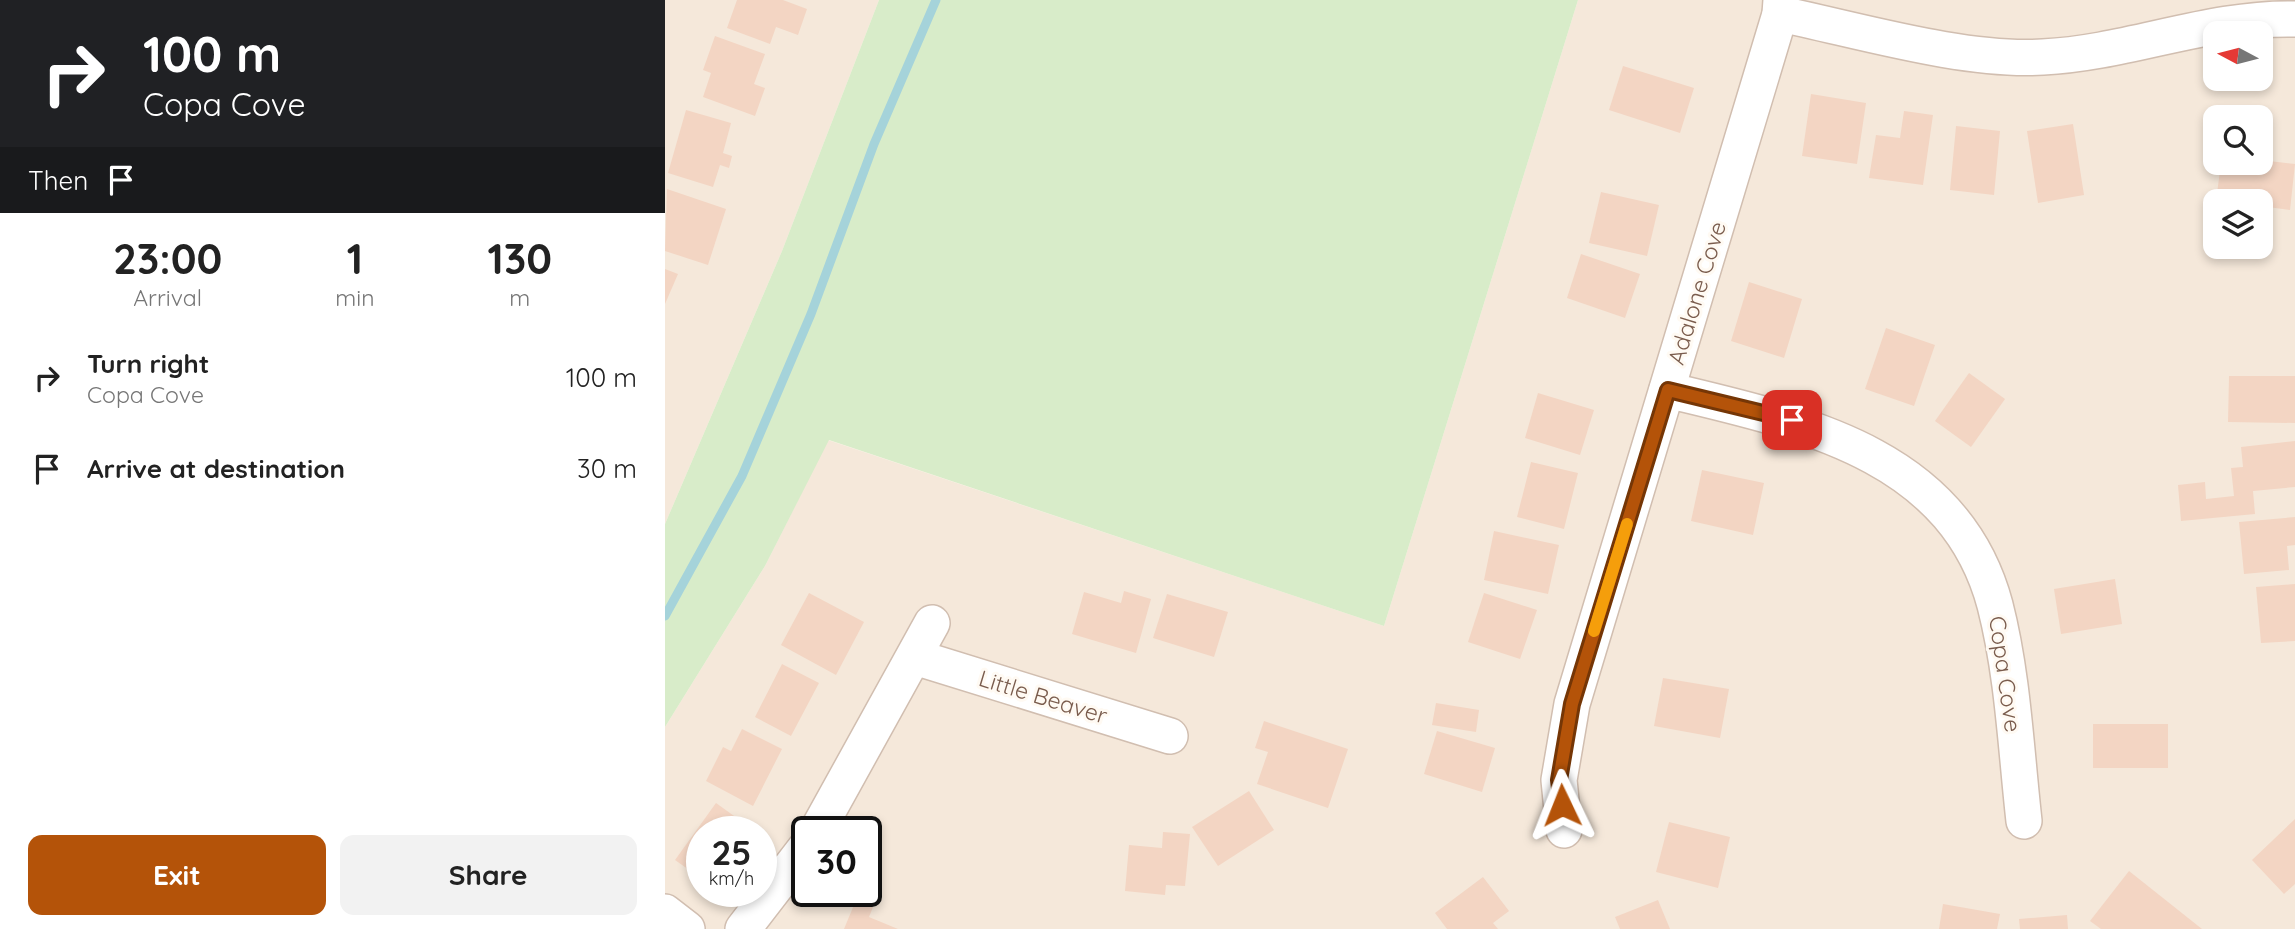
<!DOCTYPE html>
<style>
body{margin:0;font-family:Quicksand,sans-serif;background:#f2f2f2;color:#222;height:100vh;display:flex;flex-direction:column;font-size:26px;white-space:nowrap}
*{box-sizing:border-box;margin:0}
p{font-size:23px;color:#767676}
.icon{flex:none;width:38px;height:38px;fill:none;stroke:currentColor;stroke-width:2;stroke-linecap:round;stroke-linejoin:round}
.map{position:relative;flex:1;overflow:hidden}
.sheet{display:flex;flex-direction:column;background:#fff;width:665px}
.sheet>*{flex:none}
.guide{background:#202124;color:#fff;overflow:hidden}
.needle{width:46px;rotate:277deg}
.buttons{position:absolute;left:1538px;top:21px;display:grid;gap:14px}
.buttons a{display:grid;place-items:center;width:70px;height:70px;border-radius:14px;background:#fff;box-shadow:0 4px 10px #0003;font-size:35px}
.speed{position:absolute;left:21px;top:816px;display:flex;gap:14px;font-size:35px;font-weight:700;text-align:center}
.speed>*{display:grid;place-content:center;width:91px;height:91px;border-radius:50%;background:#fff;box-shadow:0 4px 10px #0003;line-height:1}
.speed small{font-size:18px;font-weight:400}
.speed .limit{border:4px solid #111;border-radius:10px;background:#fff;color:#111}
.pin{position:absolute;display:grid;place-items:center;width:60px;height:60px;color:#fff;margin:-30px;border-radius:14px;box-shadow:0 4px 10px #0006}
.me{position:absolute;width:77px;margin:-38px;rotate:358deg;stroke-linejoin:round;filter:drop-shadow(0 0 5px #0008)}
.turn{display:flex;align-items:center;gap:24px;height:147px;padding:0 28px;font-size:32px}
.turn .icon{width:91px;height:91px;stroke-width:2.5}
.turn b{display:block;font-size:49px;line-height:60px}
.then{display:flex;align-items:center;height:66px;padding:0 28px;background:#0003;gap:14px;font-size:26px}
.eta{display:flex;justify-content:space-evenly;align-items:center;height:119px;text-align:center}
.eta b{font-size:42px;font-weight:800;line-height:49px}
.action{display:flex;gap:14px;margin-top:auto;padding:14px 28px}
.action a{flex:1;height:80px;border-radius:14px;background:#b45309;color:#fff;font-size:28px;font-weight:800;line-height:80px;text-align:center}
.action a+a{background:#f2f2f2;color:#222}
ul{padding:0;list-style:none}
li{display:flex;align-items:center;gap:21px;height:91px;padding:0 28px}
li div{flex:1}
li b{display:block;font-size:26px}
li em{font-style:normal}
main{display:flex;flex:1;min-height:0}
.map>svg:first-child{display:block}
.residential{fill:#f5e8da;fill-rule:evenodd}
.green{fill:#d8ecc9}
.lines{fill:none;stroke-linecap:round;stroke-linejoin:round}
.stream{stroke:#a5d3da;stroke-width:9}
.building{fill:#f3d5c3}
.street-casing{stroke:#d1beb0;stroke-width:38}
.street{stroke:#fff;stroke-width:35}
.route-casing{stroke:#753606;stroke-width:18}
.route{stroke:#b45309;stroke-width:12}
.slow{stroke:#f59e0b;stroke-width:12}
.labels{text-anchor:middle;stroke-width:6;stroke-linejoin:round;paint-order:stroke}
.street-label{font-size:23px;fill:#7a5c4d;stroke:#fffaf3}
</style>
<main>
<section class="sheet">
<div class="guide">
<div class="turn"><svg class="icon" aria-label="right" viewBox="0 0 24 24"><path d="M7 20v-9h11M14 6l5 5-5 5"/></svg><div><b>100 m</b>Copa Cove</div></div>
<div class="then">Then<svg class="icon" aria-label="arrive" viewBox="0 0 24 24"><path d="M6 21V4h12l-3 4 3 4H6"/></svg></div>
</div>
<div class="eta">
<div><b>23:00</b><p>Arrival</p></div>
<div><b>1</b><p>min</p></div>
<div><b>130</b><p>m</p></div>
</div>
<ul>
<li><svg class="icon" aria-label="right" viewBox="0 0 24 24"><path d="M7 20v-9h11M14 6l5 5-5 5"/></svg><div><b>Turn right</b><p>Copa Cove</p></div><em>100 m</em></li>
<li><svg class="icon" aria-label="arrive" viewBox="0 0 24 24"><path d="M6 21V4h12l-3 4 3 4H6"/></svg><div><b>Arrive at destination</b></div><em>30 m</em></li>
</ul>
<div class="action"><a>Exit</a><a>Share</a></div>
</section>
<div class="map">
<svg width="1630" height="929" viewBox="0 0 1630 929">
<rect width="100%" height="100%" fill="#fdf6ec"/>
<!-- residential -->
<g class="residential">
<polygon points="0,0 214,0 117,251 0,524"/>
<path d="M 913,0 L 1630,0 L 1630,929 L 0,929 L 0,727 L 100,566 L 163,440 L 719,626 ZM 1550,33 L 1596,33 L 1596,79 L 1550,79 ZM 1550,117 L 1596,117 L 1596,163 L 1550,163 ZM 1550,201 L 1596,201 L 1596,247 L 1550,247 ZM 37,831 L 96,831 L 96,891 L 37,891 ZM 142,831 L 201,831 L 201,891 L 142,891 Z"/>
</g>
<!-- green -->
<polygon class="green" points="214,0 913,0 719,626 164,440 100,566 0,727 0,524 117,251"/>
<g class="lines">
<!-- stream -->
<polyline class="stream" points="0,616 77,476 146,314 209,144 271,0"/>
</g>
<!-- building -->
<g class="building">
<polygon points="72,0 118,0 142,9 133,35 111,27 105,44 62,28"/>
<polygon points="50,36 100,54 89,84 100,88 90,116 38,97 46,73 38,70"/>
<polygon points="958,66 1029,88 1015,133 944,110"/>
<polygon points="1146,94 1201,103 1192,164 1137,156"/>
<polygon points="21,110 66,123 58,153 67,156 64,168 55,165 48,187 3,173"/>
<polygon points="1239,111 1268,115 1258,185 1204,178 1211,135 1235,138"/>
<polygon points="1408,124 1419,195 1373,203 1362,131"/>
<polygon points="1291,126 1335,131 1329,195 1285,190"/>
<polygon points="1596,160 1630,164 1625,210 1596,206 1596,201 1551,201 1556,163 1596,163"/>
<polygon points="2,189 61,209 43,265 0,251"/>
<polygon points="936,192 994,205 982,256 924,243"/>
<polygon points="916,254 975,274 960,318 902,298"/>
<polygon points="0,269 13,274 0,304"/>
<polygon points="1084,282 1137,299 1119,358 1066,341"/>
<polygon points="1221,328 1270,345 1249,406 1200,389"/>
<polygon points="1304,373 1340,399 1306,447 1270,421"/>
<polygon points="1564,376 1630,376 1630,423 1563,422"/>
<polygon points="873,393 929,410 915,455 860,438"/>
<polygon points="1630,441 1630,487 1588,491 1590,514 1516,521 1513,485 1540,482 1541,499 1569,496 1566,468 1578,467 1576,447"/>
<polygon points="866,462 913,473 899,529 852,517"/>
<polygon points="1037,470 1099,483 1088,535 1026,521"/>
<polygon points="1630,517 1630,545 1622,546 1624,570 1579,574 1574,522"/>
<polygon points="829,531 894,545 883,594 819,580"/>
<polygon points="1450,579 1457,624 1396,634 1389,589"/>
<polygon points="1630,584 1630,641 1596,643 1591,587"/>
<polygon points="459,591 486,599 471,653 407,634 419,592 456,603"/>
<polygon points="144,593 199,622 171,675 116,645"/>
<polygon points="819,593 872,610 855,659 803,642"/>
<polygon points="502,594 563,612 549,657 488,638"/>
<polygon points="117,664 154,683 126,736 90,717"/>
<polygon points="998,678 1064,689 1055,738 989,726"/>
<polygon points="771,703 814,710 811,732 767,725"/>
<polygon points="599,721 683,749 663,808 592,784 603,752 590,748"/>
<rect x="1428" y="724" width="75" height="44"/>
<polygon points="77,729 117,749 88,806 41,781 58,747 66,751"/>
<polygon points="772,731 830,748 817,792 759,774"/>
<polygon points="584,791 609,830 553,866 527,827"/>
<polygon points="51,803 83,826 79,831 37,831 37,879 10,860"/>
<polygon points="1630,819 1630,884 1619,894 1587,860"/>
<polygon points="1004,822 1065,837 1053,888 991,872"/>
<polygon points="498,832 525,834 520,886 501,885 500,895 460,891 464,845 497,848"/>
<polygon points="1464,871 1537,929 1436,929 1425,921"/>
<polygon points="818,877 844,911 828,923 833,929 782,929 770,913"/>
<polygon points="191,900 208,907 204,917 233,929 179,929"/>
<polygon points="993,900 1005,929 955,929 950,917"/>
<polygon points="1278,904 1335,914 1332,929 1274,929"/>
<polygon points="1402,915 1403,929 1355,929 1354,919"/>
</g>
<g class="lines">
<defs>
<g id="street">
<path d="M 1115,14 C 1193,30 1299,62 1378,57 C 1463,53 1544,17 1630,19"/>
<path d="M 1002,390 C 1134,422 1289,452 1330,605 C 1348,675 1351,750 1359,821"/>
<polyline points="250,657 505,736"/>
<polyline points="899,830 894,780 907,704 1115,14 1116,0"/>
<polyline points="152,831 267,623"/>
<polyline points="0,912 22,929"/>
<polyline points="78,929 142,846"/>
</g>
</defs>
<!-- street casing -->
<use href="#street" class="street-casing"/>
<!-- street -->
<use href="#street" class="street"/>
</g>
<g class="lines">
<defs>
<polyline id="route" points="897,805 894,780 907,704 1003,390 1127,420"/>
</defs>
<!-- route casing -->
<use href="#route" class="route-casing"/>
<!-- route -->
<use href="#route" class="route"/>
<!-- slow -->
<polyline class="slow" points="929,631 962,524"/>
</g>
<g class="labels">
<!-- street labels -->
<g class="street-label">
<text transform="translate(1032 293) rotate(-73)" y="8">Adalone Cove</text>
<text transform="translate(1340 674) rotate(82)" y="8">Copa Cove</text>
<text transform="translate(378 697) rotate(17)" y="8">Little Beaver</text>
</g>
</g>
</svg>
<div class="buttons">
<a><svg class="needle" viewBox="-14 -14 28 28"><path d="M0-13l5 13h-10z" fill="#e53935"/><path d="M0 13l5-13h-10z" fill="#767676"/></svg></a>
<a><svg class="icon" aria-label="search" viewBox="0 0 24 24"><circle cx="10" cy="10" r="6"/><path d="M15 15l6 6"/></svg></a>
<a><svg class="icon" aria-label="layers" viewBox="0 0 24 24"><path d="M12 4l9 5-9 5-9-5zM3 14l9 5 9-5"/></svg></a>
</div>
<div class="speed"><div>25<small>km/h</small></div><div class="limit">30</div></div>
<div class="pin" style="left:1127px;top:420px;background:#d93025"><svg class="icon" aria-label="arrive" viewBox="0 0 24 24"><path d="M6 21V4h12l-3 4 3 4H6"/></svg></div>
<svg class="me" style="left:897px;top:805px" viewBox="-20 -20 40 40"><path d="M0-17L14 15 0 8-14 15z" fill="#b45309" stroke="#fff" stroke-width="4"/></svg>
</div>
</main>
